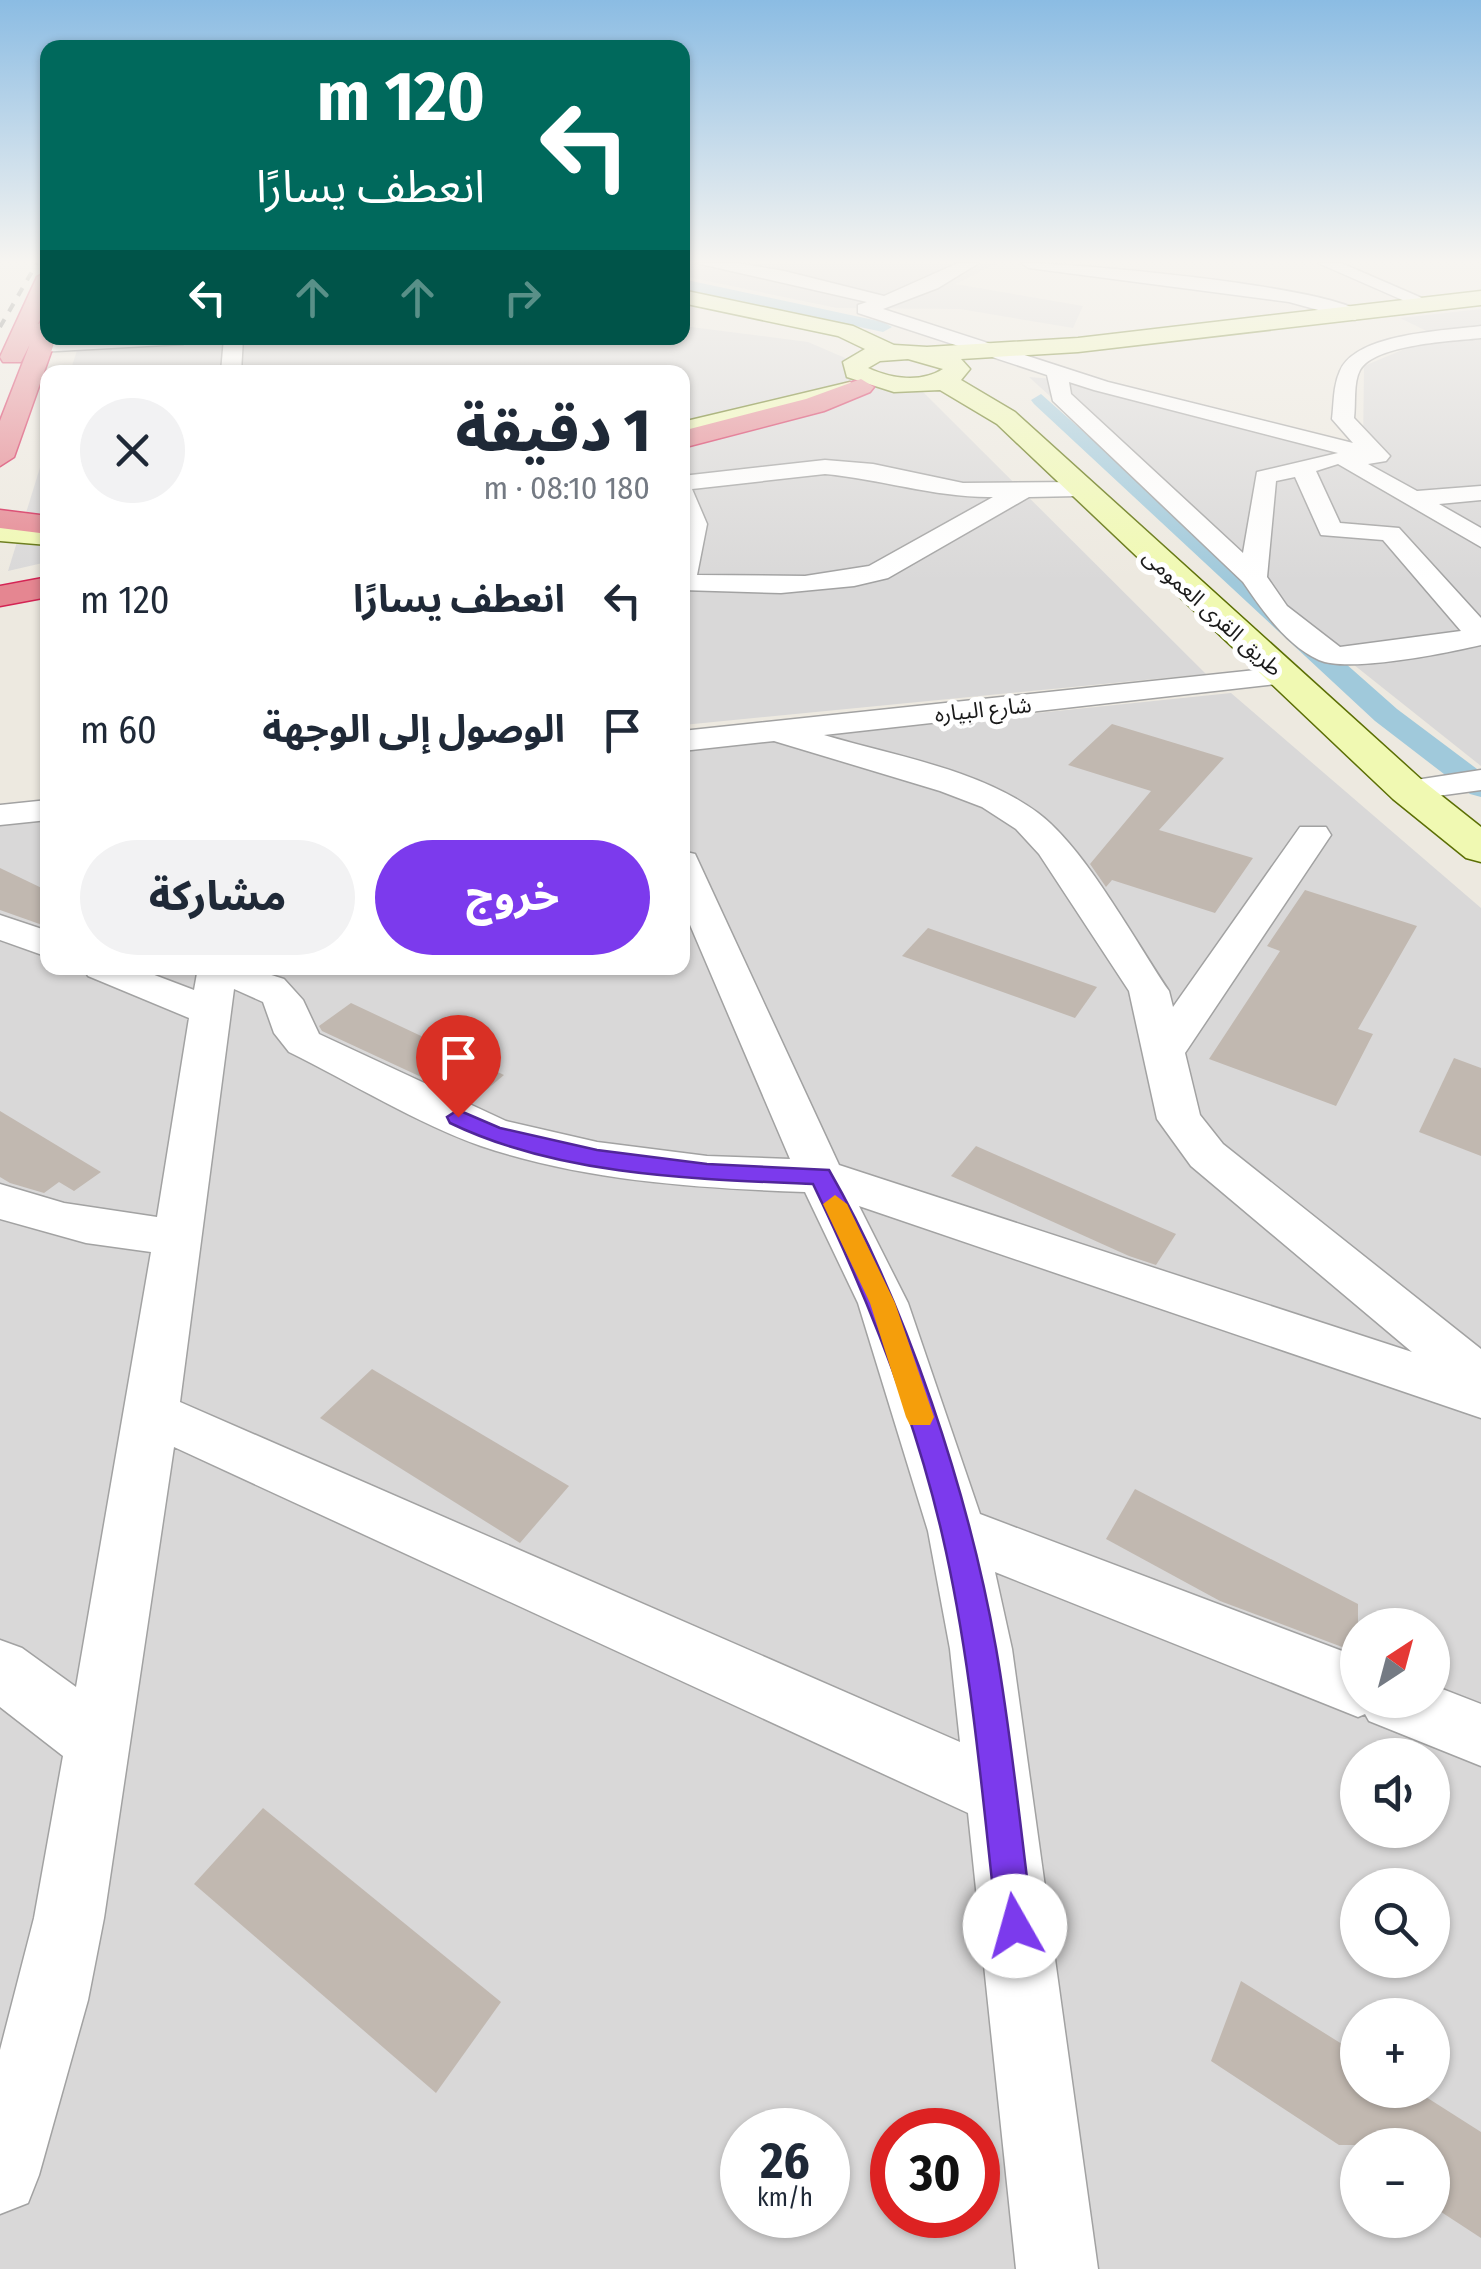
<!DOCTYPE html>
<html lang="ar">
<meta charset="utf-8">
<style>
body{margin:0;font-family:"Fira Sans Condensed","Noto Sans Arabic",sans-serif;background:#f2f2f3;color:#1f2937;direction:rtl;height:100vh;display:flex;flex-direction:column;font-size:38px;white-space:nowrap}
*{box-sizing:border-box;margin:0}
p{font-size:32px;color:#747a83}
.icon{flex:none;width:55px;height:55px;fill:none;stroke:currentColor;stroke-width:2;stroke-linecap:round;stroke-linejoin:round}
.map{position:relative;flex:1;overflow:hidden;direction:ltr}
.details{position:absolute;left:40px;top:365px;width:650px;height:610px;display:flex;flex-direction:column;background:#fff;border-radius:20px;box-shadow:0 2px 8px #0004;direction:rtl}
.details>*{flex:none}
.banner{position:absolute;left:40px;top:40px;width:650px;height:305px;border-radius:20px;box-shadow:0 2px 8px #0004;direction:rtl;background:#00695c;color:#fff;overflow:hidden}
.needle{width:65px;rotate:36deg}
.controls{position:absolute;left:1340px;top:1608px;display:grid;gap:20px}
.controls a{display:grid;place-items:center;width:110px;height:110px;border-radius:50%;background:#fff;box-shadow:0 2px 8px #0004;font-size:50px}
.speed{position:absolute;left:720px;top:2108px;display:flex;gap:20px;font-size:50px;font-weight:700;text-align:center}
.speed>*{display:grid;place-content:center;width:130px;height:130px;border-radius:50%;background:#fff;box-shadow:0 2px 8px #0004;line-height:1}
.speed small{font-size:25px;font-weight:400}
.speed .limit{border:15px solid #d22;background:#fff;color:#111}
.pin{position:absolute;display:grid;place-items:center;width:85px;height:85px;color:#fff;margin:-102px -42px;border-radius:50% 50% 50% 0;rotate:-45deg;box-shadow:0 0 10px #0007}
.pin .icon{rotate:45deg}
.me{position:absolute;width:110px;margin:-55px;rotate:353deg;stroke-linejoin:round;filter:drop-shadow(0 0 8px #0008)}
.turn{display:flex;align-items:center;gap:35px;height:210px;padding:0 40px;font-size:45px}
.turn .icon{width:130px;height:130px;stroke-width:2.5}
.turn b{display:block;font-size:70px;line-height:85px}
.lanes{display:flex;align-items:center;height:95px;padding:0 40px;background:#0003;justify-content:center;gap:50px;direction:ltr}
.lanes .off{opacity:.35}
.round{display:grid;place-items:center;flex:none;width:105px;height:105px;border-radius:52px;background:#f2f2f3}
.head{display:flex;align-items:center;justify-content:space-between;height:170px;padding:0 40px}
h1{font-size:60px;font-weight:800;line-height:75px}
.action{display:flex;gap:20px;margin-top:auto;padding:20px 40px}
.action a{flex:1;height:115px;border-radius:60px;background:#7c3aed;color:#fff;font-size:40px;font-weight:800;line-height:115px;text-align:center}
.action a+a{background:#f2f2f3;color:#1f2937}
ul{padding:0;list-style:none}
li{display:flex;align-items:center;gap:30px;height:130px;padding:0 40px}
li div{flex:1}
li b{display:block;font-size:38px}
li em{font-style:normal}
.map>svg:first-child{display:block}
.residential{fill:#d9d8d8;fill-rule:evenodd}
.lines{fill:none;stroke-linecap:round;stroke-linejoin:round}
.canal{fill:#a0c9db;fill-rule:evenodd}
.building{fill:#c1b8b0}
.street-casing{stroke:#a2a2a2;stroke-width:3}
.secondary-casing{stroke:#5c6f05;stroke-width:3}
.highway-casing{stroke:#d42454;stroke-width:3}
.street{fill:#fff;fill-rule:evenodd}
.secondary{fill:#f0f9b2;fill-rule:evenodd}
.highway{fill:#e58691;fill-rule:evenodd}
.rail{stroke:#696969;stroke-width:4;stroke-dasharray:9 9;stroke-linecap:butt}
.route{fill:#7c3aed;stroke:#51269a;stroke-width:2.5}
.slow{fill:#f59e0b}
.labels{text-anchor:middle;stroke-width:10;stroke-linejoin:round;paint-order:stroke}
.far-street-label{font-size:22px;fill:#1b1b1b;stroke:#fff}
</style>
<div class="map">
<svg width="1481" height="2269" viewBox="0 0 1481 2269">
<rect width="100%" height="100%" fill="#ede9e0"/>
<!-- residential -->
<g class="residential">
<polygon points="683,263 997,263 956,284 1083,306 1073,328 960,309 837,308 683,276"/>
<polygon points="1481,309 1481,766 1285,610 1029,377 1078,381 1363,449 1364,366 1407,348 1447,341 1400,318"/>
<polygon points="683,326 808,342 922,391 1206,674 683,725 682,372 70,372 81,338 682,338"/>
<polygon points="47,445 47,562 8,571"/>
<path d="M 1231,693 L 1481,908 L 1481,2269 L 0,2269 L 0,821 L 47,816 L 48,968 L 682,968 L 683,750 ZM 1358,1625 L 1432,1625 L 1432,1700 L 1358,1700 ZM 1358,1755 L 1432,1755 L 1432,1830 L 1358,1830 ZM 1358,1885 L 1432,1885 L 1432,1960 L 1358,1960 ZM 1358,2015 L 1432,2015 L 1432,2090 L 1358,2090 ZM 742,2130 L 828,2130 L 828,2215 L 742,2215 ZM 892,2130 L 978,2130 L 978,2215 L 892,2215 ZM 1358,2145 L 1432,2145 L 1432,2220 L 1358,2220 Z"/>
</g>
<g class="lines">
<!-- canal -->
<g class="canal">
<polygon points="682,279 883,322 892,327 883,332 682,289"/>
<polygon points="1041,394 1397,709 1481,772 1481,797 1470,794 1375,721 1034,404 1031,400"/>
</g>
</g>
<!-- building -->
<g class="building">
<polygon points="1112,724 1224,758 1159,830 1253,858 1215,913 1112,880 1106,887 1090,864 1151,791 1068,765"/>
<polygon points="0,868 48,891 48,927 0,910"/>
<polygon points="1305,890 1417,926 1358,1029 1373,1034 1336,1106 1209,1059 1280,951 1267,946"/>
<polygon points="928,928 1097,987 1075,1018 902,956"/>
<polygon points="351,1003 504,1075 473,1101 322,1031 319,1026"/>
<polygon points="1454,1058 1481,1068 1481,1156 1419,1132"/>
<polygon points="0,1111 101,1172 74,1191 59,1182 44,1193 10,1183 0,1177"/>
<polygon points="976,1146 1176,1234 1156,1265 1129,1256 951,1176"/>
<polygon points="372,1369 569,1486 520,1543 320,1418"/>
<polygon points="1135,1489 1358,1604 1358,1653 1220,1601 1106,1539"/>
<polygon points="263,1808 501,2002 436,2093 194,1884"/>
<polygon points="1241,1981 1358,2054 1358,2090 1415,2090 1481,2132 1481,2238 1432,2206 1432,2145 1339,2145 1211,2061"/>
</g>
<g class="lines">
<defs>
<g id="street">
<path d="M 696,263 L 737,263 L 784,271 L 884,296 L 958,263 L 979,263 L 938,288 L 883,309 L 1108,382 L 1353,443 L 1332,419 C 1334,404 1333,386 1340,371 C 1356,333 1445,331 1481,326 L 1481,338 C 1454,341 1375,344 1360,370 C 1353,383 1356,404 1354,418 L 1390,456 L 1386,461 L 1368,464 L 1417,491 L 1481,486 L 1481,500 L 1439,504 L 1481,528 L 1481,547 L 1338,464 L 1316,471 L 1340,523 L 1399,528 L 1481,618 L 1481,645 C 1447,653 1349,673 1319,660 C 1287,646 1262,610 1243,582 L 1053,401 L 1047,375 L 858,313 L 858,305 L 867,302 ZM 1069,382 L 1094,390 L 1338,453 L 1257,472 L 1243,553 L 1071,394 ZM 1295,477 L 1321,535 L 1383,540 L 1461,631 L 1340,647 L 1287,606 L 1267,577 L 1276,481 Z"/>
<path d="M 1021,263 C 1075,263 1331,286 1364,314 L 1355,320 L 1289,302 L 1029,268 Z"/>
<polygon points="1318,263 1341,263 1438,305 1423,309"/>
<polygon points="87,338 193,338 183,344 39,352 29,346 39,340"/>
<polygon points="224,338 243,338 241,372 221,372"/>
<path d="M 825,460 L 873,464 L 963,483 L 1078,482 L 1090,489 L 1078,496 L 1029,497 L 888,578 L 854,586 L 781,593 L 682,590 L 682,476 ZM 825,474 C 881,479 937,498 993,497 L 869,566 L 805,576 L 697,575 L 707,524 L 692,489 Z"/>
<path d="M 1284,667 L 1295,670 L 1299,676 L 1295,682 L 824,735 C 894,756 979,769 1038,813 C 1085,848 1135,941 1169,991 L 1173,1007 L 1300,827 L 1326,827 L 1331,835 L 1185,1053 L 1200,1115 L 1223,1144 L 1481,1349 L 1481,1418 L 859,1206 L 908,1303 L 980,1514 L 1358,1657 L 1358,1700 L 1432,1700 L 1432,1685 L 1481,1704 L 1481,1766 L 1369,1721 L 1365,1714 L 1358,1717 L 995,1572 L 1012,1649 L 1098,2269 L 1016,2269 L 968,1813 L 174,1447 L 104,1918 L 88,2000 L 39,2175 L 28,2203 L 0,2214 L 0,2050 L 34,1918 L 63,1756 L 0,1707 L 0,1640 L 22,1648 L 76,1687 L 151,1252 L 86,1243 L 0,1219 L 0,1184 L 64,1203 L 157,1217 L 189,1018 L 88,976 L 83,968 L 136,968 L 194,990 L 198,968 L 249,968 L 284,979 L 303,1000 L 319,1034 L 506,1121 L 597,1142 L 707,1156 L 790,1159 L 682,906 L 682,851 L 695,854 L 839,1165 L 1412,1352 L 1191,1166 L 1157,1119 L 1129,991 L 1039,854 L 1016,829 L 982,807 L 940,791 L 774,741 L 682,751 L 682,731 ZM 234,989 L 263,1002 L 274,1033 L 289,1052 C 350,1082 418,1124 481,1146 C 585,1181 697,1188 805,1192 L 858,1303 L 928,1531 L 950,1649 L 960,1742 L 180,1402 Z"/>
<polygon points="1481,770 1481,790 1408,800 1396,797 1391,790 1396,783"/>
<polygon points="48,800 48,820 0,825 0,805"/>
<polygon points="0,915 48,931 48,957 0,940"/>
</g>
<g id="secondary">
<path d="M 682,290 L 853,326 L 894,345 L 927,347 L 1078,338 L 1481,291 L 1481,305 L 1078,352 L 961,359 L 970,369 L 961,380 L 1015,412 L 1423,781 L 1481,827 L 1481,862 L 1466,858 L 1393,799 L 997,424 L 940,390 L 894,392 L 847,377 L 843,362 L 865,349 L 838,336 L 682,303 ZM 908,359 L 943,369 C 921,383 892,379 868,368 L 880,361 Z"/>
<polygon points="850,382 863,390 859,395 682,438 682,422"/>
<polygon points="0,523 48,527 48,545 0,541"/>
</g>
<g id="highway">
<polygon points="48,271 48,303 38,324 48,320 48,338 56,338 14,457 0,466 0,421 30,344 21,362 3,362 0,357 37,277"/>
<polygon points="861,379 874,387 870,392 824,411 682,448 682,431 806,399"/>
<polygon points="0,510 48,516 48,534 0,528"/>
<polygon points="48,577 48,597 0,606 0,586"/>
</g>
</defs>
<!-- street casing -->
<use href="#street" class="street-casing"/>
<!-- secondary casing -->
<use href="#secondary" class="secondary-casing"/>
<!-- highway casing -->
<use href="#highway" class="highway-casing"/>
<!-- street -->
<use href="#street" class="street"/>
<!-- secondary -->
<use href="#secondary" class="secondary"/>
<!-- highway -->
<use href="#highway" class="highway"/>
<!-- rail -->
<polyline class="rail" points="0,327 37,263"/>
</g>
<!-- sky -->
<linearGradient id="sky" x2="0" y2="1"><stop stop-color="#8bbce3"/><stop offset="0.45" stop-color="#f7f5f1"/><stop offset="1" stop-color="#f7f5f1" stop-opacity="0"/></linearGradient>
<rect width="1481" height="581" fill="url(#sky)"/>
<!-- route -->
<path class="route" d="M 458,1110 L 500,1128 L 597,1150 L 707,1164 L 829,1170 C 907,1305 969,1495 996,1648 C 1012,1740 1021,1834 1033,1926 L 1028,1939 L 1015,1944 L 1002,1939 L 997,1926 C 982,1796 972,1663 942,1534 C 914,1413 867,1296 813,1184 C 693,1179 560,1176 450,1123 L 447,1117 Z"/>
<!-- slow -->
<polygon class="slow" points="835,1195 847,1204 895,1303 934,1417 930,1425 910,1425 906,1417 870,1303 823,1204"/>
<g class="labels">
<!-- far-street labels -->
<g class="far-street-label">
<text transform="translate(1213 612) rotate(42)" y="8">طريق القرى العمومى</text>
<text transform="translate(983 709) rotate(-6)" y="8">شارع البياره</text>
</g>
</g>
</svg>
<div class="controls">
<a><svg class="needle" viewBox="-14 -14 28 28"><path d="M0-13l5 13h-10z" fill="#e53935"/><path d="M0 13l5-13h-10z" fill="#747a83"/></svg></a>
<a><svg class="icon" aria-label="sound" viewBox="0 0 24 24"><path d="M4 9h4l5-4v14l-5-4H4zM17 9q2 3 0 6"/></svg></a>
<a><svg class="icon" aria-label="search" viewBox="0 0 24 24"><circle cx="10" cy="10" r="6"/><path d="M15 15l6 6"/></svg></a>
<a>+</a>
<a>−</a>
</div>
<div class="speed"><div>26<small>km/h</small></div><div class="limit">30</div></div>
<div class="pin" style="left:458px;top:1117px;background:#d93025"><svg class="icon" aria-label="arrive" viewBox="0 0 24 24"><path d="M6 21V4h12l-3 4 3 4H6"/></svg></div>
<svg class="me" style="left:1015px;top:1926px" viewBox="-20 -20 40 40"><circle r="19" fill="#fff"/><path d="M0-13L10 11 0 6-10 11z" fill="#7c3aed"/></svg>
<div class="banner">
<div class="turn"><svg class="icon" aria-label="left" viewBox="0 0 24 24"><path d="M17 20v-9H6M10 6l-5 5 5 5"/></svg><div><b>120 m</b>انعطف يسارًا</div></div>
<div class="lanes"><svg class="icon" aria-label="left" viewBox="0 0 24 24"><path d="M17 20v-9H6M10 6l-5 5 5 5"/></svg><svg class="icon off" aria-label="ahead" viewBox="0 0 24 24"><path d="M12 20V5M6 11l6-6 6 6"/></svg><svg class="icon off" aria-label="ahead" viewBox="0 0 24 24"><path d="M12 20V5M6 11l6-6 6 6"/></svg><svg class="icon off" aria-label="right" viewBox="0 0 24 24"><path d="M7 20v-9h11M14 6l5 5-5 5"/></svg></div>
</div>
<section class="details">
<div class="head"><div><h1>1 دقيقة</h1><p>180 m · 08:10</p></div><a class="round"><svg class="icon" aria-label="close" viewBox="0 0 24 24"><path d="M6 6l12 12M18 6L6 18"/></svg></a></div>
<ul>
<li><svg class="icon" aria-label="left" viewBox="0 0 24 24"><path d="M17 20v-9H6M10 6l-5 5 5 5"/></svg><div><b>انعطف يسارًا</b></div><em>120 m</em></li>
<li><svg class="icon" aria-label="arrive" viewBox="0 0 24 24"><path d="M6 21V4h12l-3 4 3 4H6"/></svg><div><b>الوصول إلى الوجهة</b></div><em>60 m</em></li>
</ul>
<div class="action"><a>خروج</a><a>مشاركة</a></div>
</section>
</div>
